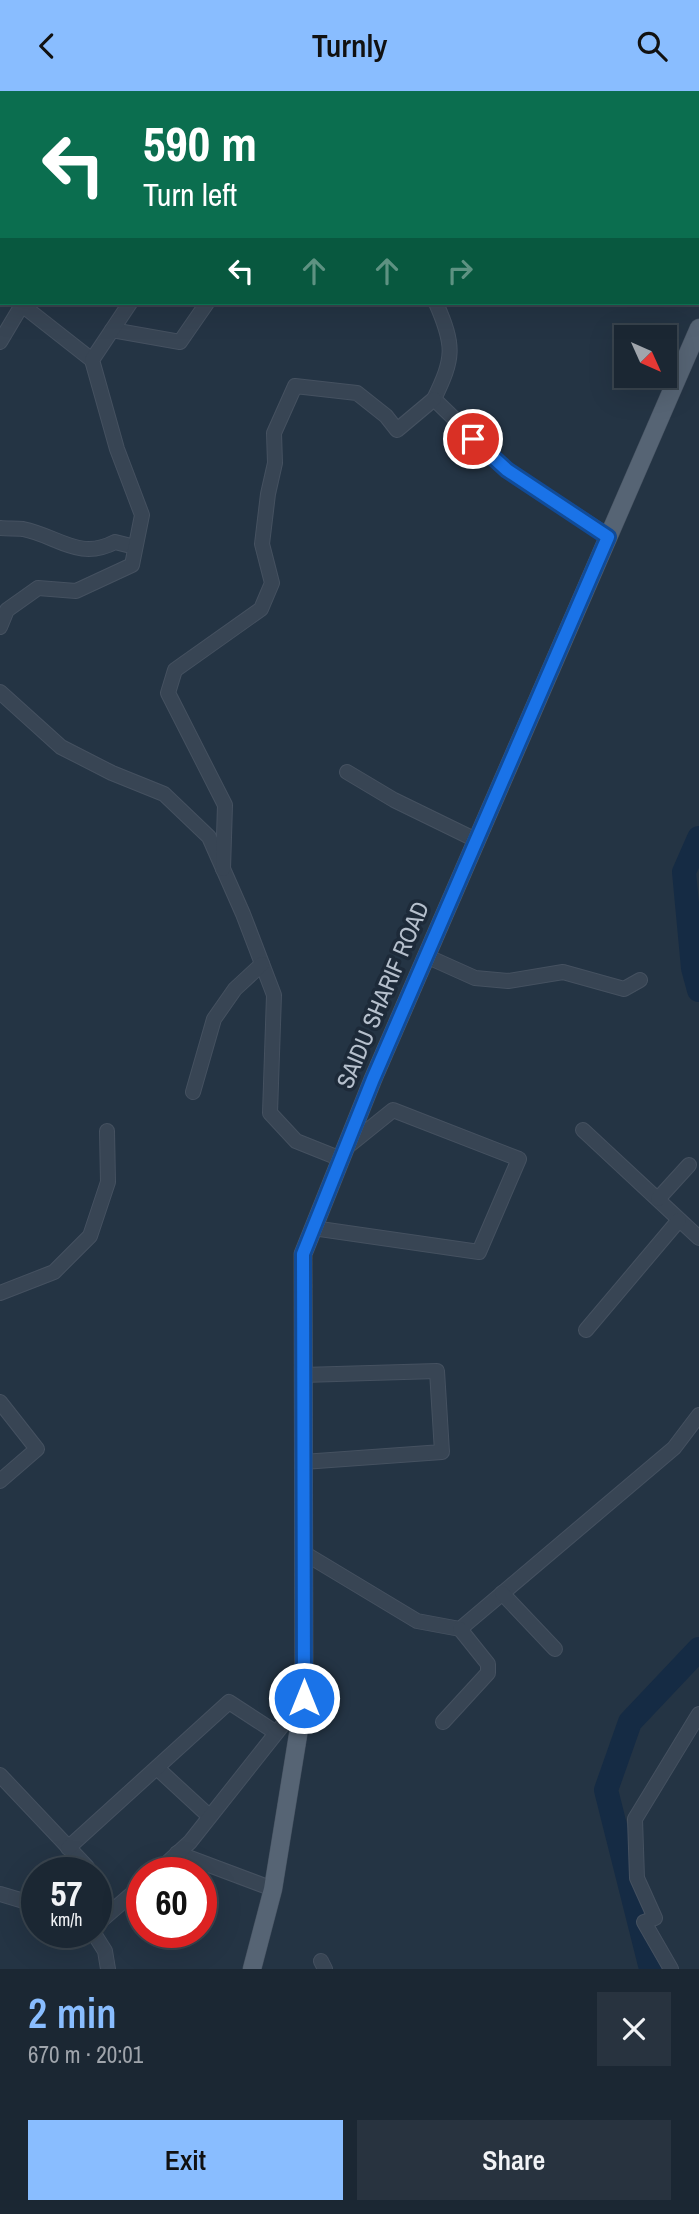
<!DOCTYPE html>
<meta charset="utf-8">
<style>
body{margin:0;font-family:"Archivo Narrow",sans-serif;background:#28333f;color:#f1f3f6;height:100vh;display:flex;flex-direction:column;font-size:26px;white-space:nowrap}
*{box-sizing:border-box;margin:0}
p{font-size:23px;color:#a0a5ac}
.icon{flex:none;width:38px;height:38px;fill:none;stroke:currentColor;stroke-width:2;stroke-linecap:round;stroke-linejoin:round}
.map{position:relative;height:1878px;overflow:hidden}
.panel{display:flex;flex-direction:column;background:#1b2733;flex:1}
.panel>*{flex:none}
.banner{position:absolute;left:0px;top:0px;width:700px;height:214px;box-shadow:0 7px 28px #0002,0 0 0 2px #39444e;background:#0b6e4f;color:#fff;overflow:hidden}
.needle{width:46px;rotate:135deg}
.fabs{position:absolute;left:614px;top:234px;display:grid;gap:14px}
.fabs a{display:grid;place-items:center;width:63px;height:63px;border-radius:0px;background:#1b2733;box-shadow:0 7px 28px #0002,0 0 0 2px #39444e;font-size:35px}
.speed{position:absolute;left:21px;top:1766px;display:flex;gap:14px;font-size:35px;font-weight:700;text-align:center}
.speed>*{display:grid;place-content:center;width:91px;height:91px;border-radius:50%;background:#1b2733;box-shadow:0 7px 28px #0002,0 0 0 2px #39444e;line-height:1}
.speed small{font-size:18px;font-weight:400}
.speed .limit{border:10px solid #d22;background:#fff;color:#111}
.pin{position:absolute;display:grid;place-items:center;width:60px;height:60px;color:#fff;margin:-30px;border:4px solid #fff;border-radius:50%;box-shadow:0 2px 7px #0007}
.me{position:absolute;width:77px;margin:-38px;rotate:0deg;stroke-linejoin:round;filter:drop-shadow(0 0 5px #0008)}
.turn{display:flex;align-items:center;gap:24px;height:147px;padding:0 28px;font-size:32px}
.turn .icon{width:91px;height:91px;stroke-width:2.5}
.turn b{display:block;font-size:49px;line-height:60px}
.lanes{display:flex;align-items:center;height:66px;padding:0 28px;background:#0003;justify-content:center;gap:35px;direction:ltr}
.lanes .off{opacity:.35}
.round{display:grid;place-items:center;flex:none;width:74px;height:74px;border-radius:0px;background:#28333f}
.summary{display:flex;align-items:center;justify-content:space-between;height:119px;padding:0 28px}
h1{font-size:42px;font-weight:600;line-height:52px;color:#89bdff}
.cta{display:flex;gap:14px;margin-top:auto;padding:14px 28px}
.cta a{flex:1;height:80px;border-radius:0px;background:#89bdff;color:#111;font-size:28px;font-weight:600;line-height:80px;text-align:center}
.cta a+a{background:#28333f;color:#f1f3f6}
header{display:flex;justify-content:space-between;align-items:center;height:91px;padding:0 28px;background:#89bdff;color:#111;font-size:32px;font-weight:600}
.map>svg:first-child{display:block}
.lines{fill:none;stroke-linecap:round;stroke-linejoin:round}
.river{stroke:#152b44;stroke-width:24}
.minor-casing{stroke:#455160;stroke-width:16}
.major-casing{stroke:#455160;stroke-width:19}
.minor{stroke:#384554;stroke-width:14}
.major{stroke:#566474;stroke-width:18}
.route-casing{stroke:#114b97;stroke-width:18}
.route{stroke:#1a73e8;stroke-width:12}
.labels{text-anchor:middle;stroke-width:7;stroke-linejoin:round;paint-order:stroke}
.street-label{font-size:24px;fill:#b6c0cd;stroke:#1d2a39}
</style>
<header><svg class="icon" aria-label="back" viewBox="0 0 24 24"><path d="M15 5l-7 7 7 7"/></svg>Turnly<svg class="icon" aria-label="search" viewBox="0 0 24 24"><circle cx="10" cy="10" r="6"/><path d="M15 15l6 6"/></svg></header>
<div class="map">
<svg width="699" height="1878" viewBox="0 0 699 1878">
<rect width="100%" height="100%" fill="#243444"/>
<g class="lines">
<!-- river -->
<g class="river">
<polyline points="699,747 684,781 693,877 699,899"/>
<polyline points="651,1878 606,1699 630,1631 699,1558"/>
</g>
<defs>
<g id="minor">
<polyline points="83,0 87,2"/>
<polyline points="296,0 298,2"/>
<polyline points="0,53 2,53"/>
<path d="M 436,212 C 455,255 454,267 434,308 L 507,379 L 608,445"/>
<polyline points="112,239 180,251 207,212"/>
<polyline points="0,251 22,214 92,269"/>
<path d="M 0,437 C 7,438 16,437 23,438 C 58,445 79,470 115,451 L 135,456"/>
<polyline points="0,536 7,519 38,497 76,500 132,474 142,424 117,358 92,269 130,212"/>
<polyline points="0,601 61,656 112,682 164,703 209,746 243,823 274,904 270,1022 296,1050 341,1068"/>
<polyline points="347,681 394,709 476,749"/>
<polyline points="223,778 225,714 168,602 175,579 261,518 272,492 262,453 268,403 275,372 274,342 295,295 357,302 386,325 397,339 434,308"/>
<polyline points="426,865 475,887 508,890 563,881 624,898 640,889"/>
<polyline points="193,1001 214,928 235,898 262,873"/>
<polyline points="583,1039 699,1147"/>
<polyline points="658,1108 689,1074"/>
<polyline points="313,1137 479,1161 519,1068 393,1019 347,1056"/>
<polyline points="0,1202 54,1181 90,1145 108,1091 107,1040"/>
<polyline points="586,1239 679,1129"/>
<polyline points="303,1284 437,1280 442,1361 303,1371"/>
<polyline points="0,1311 37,1358 0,1390"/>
<polyline points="304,1462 417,1530 460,1538 674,1357 699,1324"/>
<polyline points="502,1502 555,1558"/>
<polyline points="443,1631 488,1582 488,1573 460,1538"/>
<polyline points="158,1678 209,1725"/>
<polyline points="0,1684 87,1776 82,1782"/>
<polyline points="68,1757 229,1611 275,1641"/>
<polyline points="177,1762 273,1798"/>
<polyline points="156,1782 190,1751 304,1607"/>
<polyline points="0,1803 37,1814"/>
<polyline points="96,1834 142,1794"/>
<polyline points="93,1841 105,1860 108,1878"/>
<polyline points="321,1870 325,1878"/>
<polyline points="671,1878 644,1831 655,1827 637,1787 635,1728 699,1623"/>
</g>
<polyline id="major" points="252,1878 273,1798 304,1607 303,1163 373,988 699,237"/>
</defs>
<!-- minor casing -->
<use href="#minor" class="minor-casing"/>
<!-- major casing -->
<use href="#major" class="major-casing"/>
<!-- minor -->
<use href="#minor" class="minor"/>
<!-- major -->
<use href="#major" class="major"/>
</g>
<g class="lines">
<defs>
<polyline id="route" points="304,1607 303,1163 373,988 608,446 507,379 473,348"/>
</defs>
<!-- route casing -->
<use href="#route" class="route-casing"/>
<!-- route -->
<use href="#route" class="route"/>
</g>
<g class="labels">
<!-- street labels -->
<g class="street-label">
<text transform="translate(383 904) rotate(-67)" y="8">SAIDU SHARIF ROAD</text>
</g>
</g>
</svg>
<div class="fabs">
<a><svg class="needle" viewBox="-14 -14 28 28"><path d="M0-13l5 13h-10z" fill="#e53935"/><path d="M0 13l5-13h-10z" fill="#a0a5ac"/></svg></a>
</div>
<div class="speed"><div>57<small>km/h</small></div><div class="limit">60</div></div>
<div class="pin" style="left:473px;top:348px;background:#d93025"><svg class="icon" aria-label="arrive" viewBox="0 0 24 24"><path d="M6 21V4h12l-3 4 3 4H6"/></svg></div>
<svg class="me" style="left:304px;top:1607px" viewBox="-20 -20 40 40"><circle r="17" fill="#1a73e8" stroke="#fff" stroke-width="3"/><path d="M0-11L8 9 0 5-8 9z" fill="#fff"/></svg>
<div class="banner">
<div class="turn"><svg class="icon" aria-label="left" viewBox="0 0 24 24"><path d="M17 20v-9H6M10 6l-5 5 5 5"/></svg><div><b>590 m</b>Turn left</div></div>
<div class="lanes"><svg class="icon" aria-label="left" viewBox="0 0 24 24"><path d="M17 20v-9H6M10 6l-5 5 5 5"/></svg><svg class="icon off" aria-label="ahead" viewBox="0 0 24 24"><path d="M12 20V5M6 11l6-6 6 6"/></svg><svg class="icon off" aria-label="ahead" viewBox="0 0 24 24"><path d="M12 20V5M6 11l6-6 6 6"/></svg><svg class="icon off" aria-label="right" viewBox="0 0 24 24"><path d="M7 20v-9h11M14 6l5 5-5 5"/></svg></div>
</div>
</div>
<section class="panel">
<div class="summary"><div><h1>2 min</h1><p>670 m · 20:01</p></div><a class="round"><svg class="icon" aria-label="close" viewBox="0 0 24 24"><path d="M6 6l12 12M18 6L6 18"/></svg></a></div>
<div class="cta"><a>Exit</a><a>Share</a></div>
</section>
